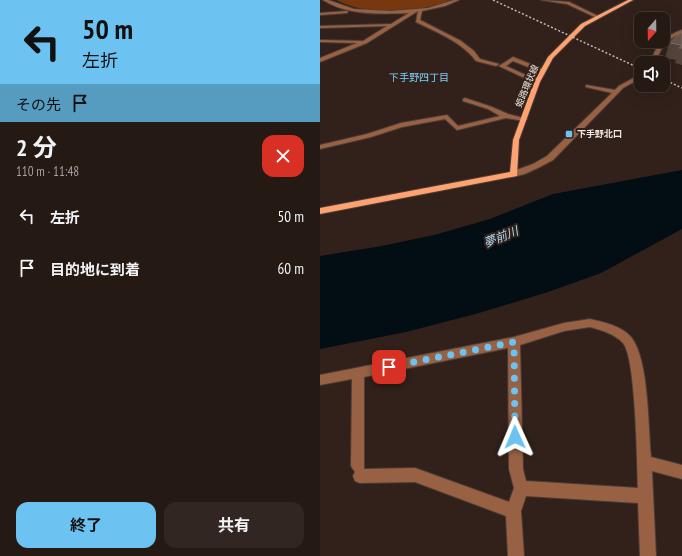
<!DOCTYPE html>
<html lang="ja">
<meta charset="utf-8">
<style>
body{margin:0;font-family:"PT Sans Narrow","Noto Sans JP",sans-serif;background:#312622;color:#f1f3f6;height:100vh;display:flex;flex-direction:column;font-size:15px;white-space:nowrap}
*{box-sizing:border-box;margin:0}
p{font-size:13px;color:#a3a0a0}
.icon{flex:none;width:22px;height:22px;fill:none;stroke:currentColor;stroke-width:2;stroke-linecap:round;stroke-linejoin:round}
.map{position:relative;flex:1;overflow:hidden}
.panel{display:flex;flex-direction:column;background:#251914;width:320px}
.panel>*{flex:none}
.guide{background:#6cc3f2;color:#111;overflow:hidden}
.needle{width:26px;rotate:200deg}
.buttons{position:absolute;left:314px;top:12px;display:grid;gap:8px}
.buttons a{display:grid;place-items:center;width:36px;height:36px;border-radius:8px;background:#251914;box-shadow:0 4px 16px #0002,0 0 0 1px #423834;font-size:20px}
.pin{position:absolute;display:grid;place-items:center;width:34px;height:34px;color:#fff;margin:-17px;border-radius:8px;box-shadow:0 2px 6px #0006}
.me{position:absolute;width:44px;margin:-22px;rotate:359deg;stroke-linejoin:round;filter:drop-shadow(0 0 3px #0008)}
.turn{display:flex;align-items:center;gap:14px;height:84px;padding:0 16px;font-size:18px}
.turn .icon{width:52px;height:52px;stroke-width:2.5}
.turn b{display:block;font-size:28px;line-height:34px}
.then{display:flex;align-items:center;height:38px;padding:0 16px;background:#0003;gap:8px;font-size:15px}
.round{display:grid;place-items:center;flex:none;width:42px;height:42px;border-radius:12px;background:#312622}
.headline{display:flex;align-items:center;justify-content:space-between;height:68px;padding:0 16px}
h1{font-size:24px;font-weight:700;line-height:30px}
.action{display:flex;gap:8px;margin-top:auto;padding:8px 16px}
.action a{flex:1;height:46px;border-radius:12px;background:#6cc3f2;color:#111;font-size:16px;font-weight:700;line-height:46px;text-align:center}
.action a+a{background:#312622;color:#f1f3f6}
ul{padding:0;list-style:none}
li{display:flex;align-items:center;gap:12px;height:52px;padding:0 16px}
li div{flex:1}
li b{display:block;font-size:15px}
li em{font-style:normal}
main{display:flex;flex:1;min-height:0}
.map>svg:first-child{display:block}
.forest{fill:#773810}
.water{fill:#020d14}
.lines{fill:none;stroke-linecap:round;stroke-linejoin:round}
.minor-casing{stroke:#4c3d36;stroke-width:2}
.major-casing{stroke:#4c3d36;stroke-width:2}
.minor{fill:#986143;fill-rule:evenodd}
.major{fill:#fea271;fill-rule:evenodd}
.rail{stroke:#c3b7b1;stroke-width:1.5;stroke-dasharray:2 2;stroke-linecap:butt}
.wall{fill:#55443c}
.building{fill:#66564e;stroke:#7b6c65}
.route{stroke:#6cc3f2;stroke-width:7;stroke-dasharray:0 12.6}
.poi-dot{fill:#6cc3f2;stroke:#31211a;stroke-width:1.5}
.labels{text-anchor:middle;stroke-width:4;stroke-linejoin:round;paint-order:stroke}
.far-street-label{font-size:9px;fill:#f1e6e1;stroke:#31211a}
.far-poi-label{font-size:9px;font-weight:bold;fill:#f1e6e1;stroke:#31211a;text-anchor:start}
.far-neighbourhood-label{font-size:10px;fill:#7fcefb;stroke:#31211a}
.water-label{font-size:12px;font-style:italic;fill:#adddf9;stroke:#31211a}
</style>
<main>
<section class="panel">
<div class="guide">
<div class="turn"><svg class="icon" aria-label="left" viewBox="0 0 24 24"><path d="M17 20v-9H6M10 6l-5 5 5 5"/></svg><div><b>50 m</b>左折</div></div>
<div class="then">その先<svg class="icon" aria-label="arrive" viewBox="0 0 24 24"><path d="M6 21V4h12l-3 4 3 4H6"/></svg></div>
</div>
<div class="headline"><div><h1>2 分</h1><p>110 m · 11:48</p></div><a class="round" style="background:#d93025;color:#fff"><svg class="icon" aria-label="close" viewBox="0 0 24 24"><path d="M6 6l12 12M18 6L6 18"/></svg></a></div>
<ul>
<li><svg class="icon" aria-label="left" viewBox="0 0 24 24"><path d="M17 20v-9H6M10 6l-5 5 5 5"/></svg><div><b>左折</b></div><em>50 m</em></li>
<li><svg class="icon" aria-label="arrive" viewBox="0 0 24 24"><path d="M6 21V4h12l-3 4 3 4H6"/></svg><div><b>目的地に到着</b></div><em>60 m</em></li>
</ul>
<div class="action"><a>終了</a><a>共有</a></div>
</section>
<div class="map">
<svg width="362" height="556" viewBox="0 0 362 556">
<rect width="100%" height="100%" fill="#31211a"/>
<!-- forest -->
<path class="forest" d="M 17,0 L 133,0 C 102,12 47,17 17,0 Z"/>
<!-- water -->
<polygon class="water" points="362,170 362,229 281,273 228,292 159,313 86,332 0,349 0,256 62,246 114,235 170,219 233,194"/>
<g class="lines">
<defs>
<g id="minor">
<path d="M 3,0 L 8,0 L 34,9 L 71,11 L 108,8 L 134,0 L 139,0 L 125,6 L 102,11 L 100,20 L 141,41 L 154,51 L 160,59 L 179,64 L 176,66 L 156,61 C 142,42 118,33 96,22 L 98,11 L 47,43 L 0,62 L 0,58 L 37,43 L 0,42 L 0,40 L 43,41 L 67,26 L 0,28 L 0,26 L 71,24 L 89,13 C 62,14 27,16 3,0 Z"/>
<polygon points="221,0 249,2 280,17 277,18 247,4"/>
<polygon points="28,11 27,13 0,15 0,13"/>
<path d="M 362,30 L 362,33 C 348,39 339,47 337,63 L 331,63 C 334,46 346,35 362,30 Z"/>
<polygon points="193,57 225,70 225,72 221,72 193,61 186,66 219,81 219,83 215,83 179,66"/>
<path d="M 321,74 L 321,78 L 303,88 L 233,160 C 223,165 202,178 191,176 L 191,172 L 213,164 L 227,156 L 292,93 L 266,87 L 266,85 L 295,90 L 299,86 Z"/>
<polygon points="145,98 172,107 188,114 207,119 204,121 186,118 137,130 125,119 82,127 51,137 0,149 0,145 47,134 81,123 127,115 138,126 180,116 168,109 143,101 143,99"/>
<path d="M 270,319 C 283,322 302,326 311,337 C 329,359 328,427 331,457 L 362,465 L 362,479 L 332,471 L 336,556 L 320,556 L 318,503 L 206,496 L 201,511 L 204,556 L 188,556 L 186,516 L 95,482 L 40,483 L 35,481 L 33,476 L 35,472 L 31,466 L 32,379 L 0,385 L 0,375 L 194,337 L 244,323 ZM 270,327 C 281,330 295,334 303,343 C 316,358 317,463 318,488 L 206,481 L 203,469 L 200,345 L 244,331 ZM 188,348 L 189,469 L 194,488 L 189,502 L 95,468 L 44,469 L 44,377 Z"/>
</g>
<polygon id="major" points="308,0 313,0 265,26 233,58 220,82 199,140 197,176 0,214 0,208 190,172 193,140 214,82 228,57 261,24"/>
</defs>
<!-- minor casing -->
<use href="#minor" class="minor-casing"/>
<!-- major casing -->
<use href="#major" class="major-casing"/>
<!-- minor -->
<use href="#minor" class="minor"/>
<!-- major -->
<use href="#major" class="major"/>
<!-- rail -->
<g class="rail">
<polyline points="173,0 321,69"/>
<polyline points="343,79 362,88"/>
</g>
</g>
<!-- wall -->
<polygon class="wall" points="362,32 362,65 355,63 356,60 345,58 349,43"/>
<!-- building -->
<polygon class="building" points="362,32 362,48 359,48 362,45 349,43"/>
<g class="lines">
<!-- route -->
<polyline class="route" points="69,367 194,342 195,437"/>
</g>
<!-- markers -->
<rect class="poi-dot" x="245" y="130" width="8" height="8" rx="2"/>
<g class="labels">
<!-- far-street labels -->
<g class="far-street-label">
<text transform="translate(207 86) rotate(-67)" y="3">姫路環状線</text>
</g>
<!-- far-poi labels -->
<g class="far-poi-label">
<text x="257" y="137">下手野北口</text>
</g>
<!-- far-neighbourhood labels -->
<g class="far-neighbourhood-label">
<text x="99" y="81">下手野四丁目</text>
</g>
<!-- water labels -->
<g class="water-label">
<text transform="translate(181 237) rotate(-22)" y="4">夢前川</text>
</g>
</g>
</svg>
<div class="buttons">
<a><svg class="needle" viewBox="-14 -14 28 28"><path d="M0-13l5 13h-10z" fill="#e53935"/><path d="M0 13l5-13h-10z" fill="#a3a0a0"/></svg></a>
<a><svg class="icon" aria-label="sound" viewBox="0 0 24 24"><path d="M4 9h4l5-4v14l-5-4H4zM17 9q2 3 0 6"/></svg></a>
</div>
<div class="pin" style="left:69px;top:367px;background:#d93025"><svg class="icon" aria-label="arrive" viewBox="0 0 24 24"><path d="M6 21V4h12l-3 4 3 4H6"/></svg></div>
<svg class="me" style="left:195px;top:437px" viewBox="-20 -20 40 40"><path d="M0-17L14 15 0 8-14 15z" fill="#6cc3f2" stroke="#fff" stroke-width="4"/></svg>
</div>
</main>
